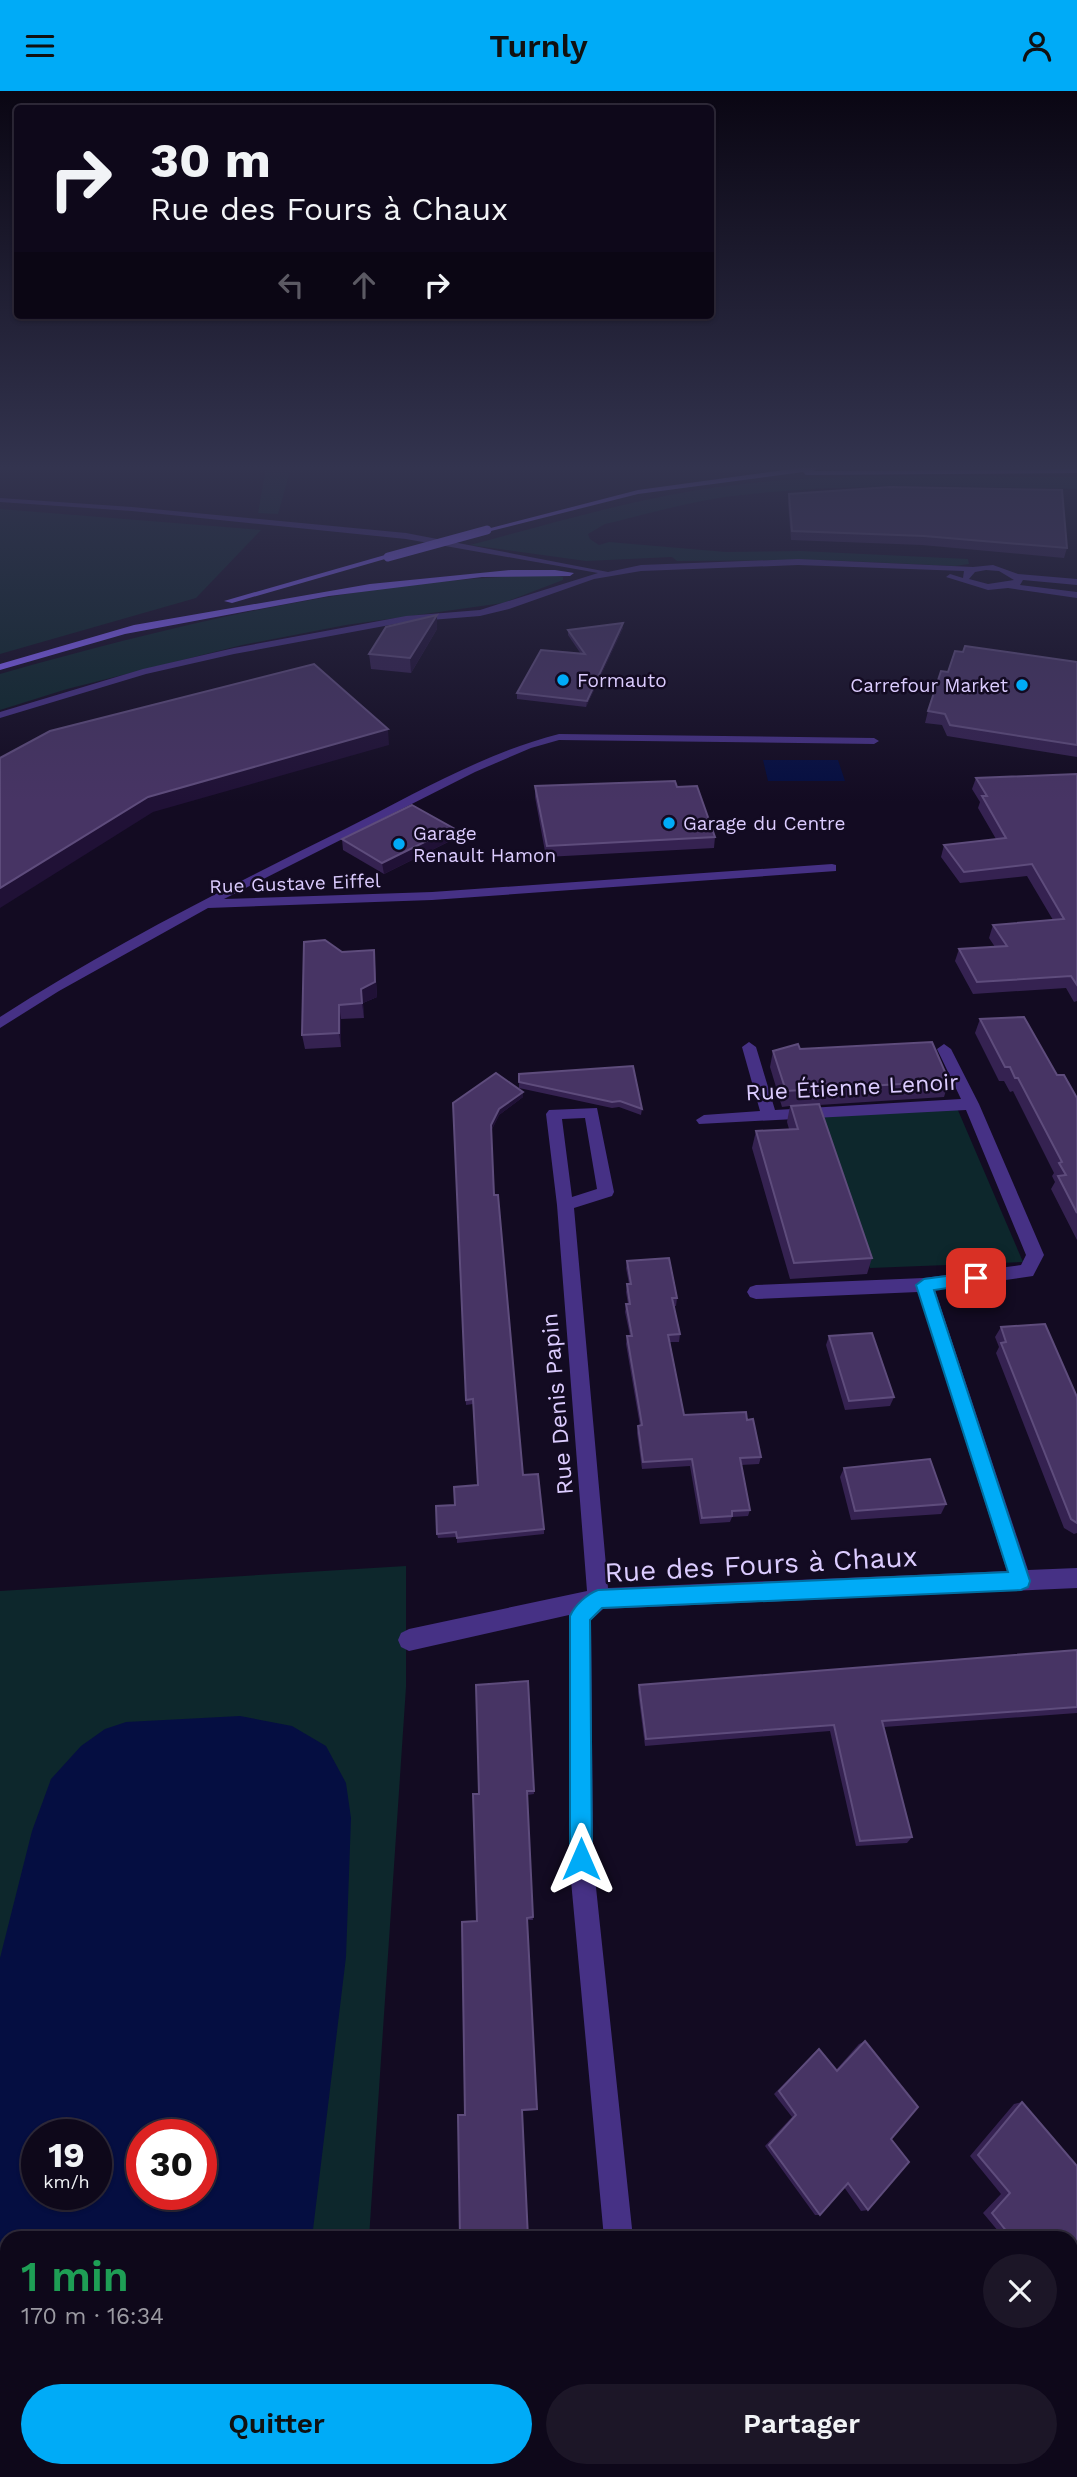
<!DOCTYPE html>
<html lang="fr">
<meta charset="utf-8">
<style>
body{margin:0;font-family:"Work Sans",sans-serif;background:#1c1627;color:#f1f3f6;height:100vh;display:flex;flex-direction:column;font-size:26px;white-space:nowrap}
*{box-sizing:border-box;margin:0}
p{font-size:23px;color:#9b9aa2}
.icon{flex:none;width:38px;height:38px;fill:none;stroke:currentColor;stroke-width:2;stroke-linecap:round;stroke-linejoin:round}
.map{position:relative;flex:1;overflow:hidden}
.sheet{position:absolute;left:0px;top:2140px;width:1078px;height:247px;display:flex;flex-direction:column;background:#0e081a;border-radius:21px 21px 0 0;box-shadow:0 2px 5px #0004,0 0 0 2px #2e2939}
.sheet>*{flex:none}
.top-card{position:absolute;left:14px;top:14px;width:700px;height:214px;border-radius:7px;box-shadow:0 2px 5px #0004,0 0 0 2px #2e2939;background:#0e081a;color:#f1f3f6;overflow:hidden}
.speed{position:absolute;left:21px;top:2028px;display:flex;gap:14px;font-size:35px;font-weight:700;text-align:center}
.speed>*{display:grid;place-content:center;width:91px;height:91px;border-radius:50%;background:#0e081a;box-shadow:0 2px 5px #0004,0 0 0 2px #2e2939;line-height:1}
.speed small{font-size:18px;font-weight:400}
.speed .limit{border:10px solid #d22;background:#fff;color:#111}
.pin{position:absolute;display:grid;place-items:center;width:60px;height:60px;color:#fff;margin:-30px;border-radius:14px;box-shadow:0 4px 10px #0006}
.me{position:absolute;width:77px;margin:-38px;rotate:0deg;stroke-linejoin:round;filter:drop-shadow(0 0 5px #0008)}
.turn{display:flex;align-items:center;gap:24px;height:147px;padding:0 21px;font-size:32px}
.turn .icon{width:91px;height:91px;stroke-width:2.5}
.turn b{display:block;font-size:49px;line-height:60px}
.lanes{display:flex;align-items:center;height:66px;padding:0 21px;background:#0003;justify-content:center;gap:35px;direction:ltr}
.lanes .off{opacity:.35}
.round{display:grid;place-items:center;flex:none;width:74px;height:74px;border-radius:37px;background:#1c1627}
.headline{display:flex;align-items:center;justify-content:space-between;height:119px;padding:0 21px}
h1{font-size:42px;font-weight:600;line-height:52px;color:#1e9e55}
.cta{display:flex;gap:14px;margin-top:auto;padding:14px 21px}
.cta a{flex:1;height:80px;border-radius:42px;background:#00abf7;color:#111;font-size:28px;font-weight:600;line-height:80px;text-align:center}
.cta a+a{background:#1c1627;color:#f1f3f6}
header{display:flex;justify-content:space-between;align-items:center;height:91px;padding:0 21px;background:#00abf7;color:#111;font-size:32px;font-weight:600}
.map>svg:first-child{display:block}
.green{fill:#0d272c;fill-rule:evenodd}
.water{fill:#050e41;fill-rule:evenodd}
.lines{fill:none;stroke-linecap:round;stroke-linejoin:round}
.street{fill:#463185;fill-rule:evenodd}
.secondary{fill:#8663ff;fill-rule:evenodd}
.secondary-bridge{stroke:#8663ff;stroke-width:9}
.wall{fill:#352251}
.shaded-wall{fill:#201136}
.building{fill:#473464;stroke:#5e4c7c;stroke-width:2}
.route{fill:#00abf7;stroke:#006fa1;stroke-width:2}
.poi-dot{fill:#00abf7;stroke:#130b22;stroke-width:2.5}
.labels{text-anchor:middle;stroke-width:5;stroke-linejoin:round;paint-order:stroke}
.far-poi-label{font-size:19px;fill:#dcccff;stroke:#130b22;text-anchor:start}
.far-street-label{font-size:19px;fill:#dcccff;stroke:#130b22}
.street-label{font-size:23px;fill:#dcccff;stroke:#130b22}
.near-street-label{font-size:28px;fill:#dcccff;stroke:#130b22}
</style>
<header><svg class="icon" aria-label="menu" viewBox="0 0 24 24"><path d="M4 6h16M4 12h16M4 18h16"/></svg>Turnly<svg class="icon" aria-label="person" viewBox="0 0 24 24"><circle cx="12" cy="8" r="4"/><path d="M4 21q1-7 8-7t8 7"/></svg></header>
<div class="map">
<svg width="1077" height="2386" viewBox="0 0 1077 2386">
<rect width="100%" height="100%" fill="#130b22"/>
<!-- green -->
<g class="green">
<polygon points="266,377 291,377 278,423 258,422"/>
<path d="M 1077,386 L 1077,398 C 959,395 842,391 725,406 C 684,412 644,424 605,433 L 588,443 L 590,448 L 599,454 L 609,451 L 726,461 L 801,460 L 968,468 L 969,473 L 955,475 L 824,469 L 677,470 L 672,466 L 586,470 L 470,454 C 558,431 645,404 735,394 C 848,380 964,387 1077,386 Z"/>
<polygon points="0,418 261,439 196,507 0,563"/>
<path d="M 549,484 L 563,486 L 563,489 L 503,512 L 346,534 L 242,554 L 67,598 L 0,619 L 0,583 C 178,533 363,488 549,484 Z"/>
<polygon points="957,1017 1023,1171 870,1177 823,1023"/>
<path d="M 406,1475 L 406,1596 L 369,2147 L 7,2147 L 7,2380 L 353,2380 L 353,2386 L 0,2386 L 0,1500 ZM 37,2044 L 96,2044 L 96,2104 L 37,2104 ZM 142,2044 L 201,2044 L 201,2104 L 142,2104 Z"/>
</g>
<!-- water -->
<g class="water">
<polygon points="763,669 838,669 845,690 768,690"/>
<path d="M 240,1625 L 292,1635 L 326,1655 L 346,1692 L 351,1727 L 346,1866 L 312,2147 L 7,2147 L 7,2380 L 104,2380 L 42,2386 L 0,2383 L 0,1867 L 32,1740 L 51,1688 L 81,1655 L 105,1638 L 126,1631 ZM 37,2044 L 96,2044 L 96,2104 L 37,2104 ZM 142,2044 L 201,2044 L 201,2104 L 142,2104 Z"/>
</g>
<g class="lines">
<!-- street -->
<g class="street">
<path d="M 0,407 L 132,416 L 406,442 L 608,481 L 641,474 L 798,468 L 973,476 L 993,474 L 1018,483 L 1077,488 L 1077,494 L 1023,489 L 1020,494 L 1077,501 L 1077,507 L 1008,497 L 988,499 L 946,486 L 950,483 L 963,487 L 964,480 L 798,474 L 641,480 L 594,488 L 509,518 L 480,525 L 406,531 L 234,563 L 146,583 L 0,627 L 0,621 L 143,578 L 234,557 L 406,525 L 480,519 L 598,482 L 406,448 L 132,420 L 0,411 ZM 986,479 L 999,480 L 1014,489 L 988,493 L 969,488 L 975,481 Z"/>
<path d="M 559,643 L 874,647 L 879,650 L 874,653 L 559,649 L 531,657 L 475,681 L 224,808 L 432,801 L 832,773 L 836,774 L 836,780 L 432,809 L 208,817 L 59,900 L 0,937 L 0,926 C 111,854 228,796 345,738 C 415,703 484,662 559,643 Z"/>
<path d="M 749,951 L 756,956 L 775,1019 L 961,1008 L 937,958 L 944,953 L 951,958 L 979,1013 L 1044,1164 L 1033,1185 L 935,1199 L 1028,1479 L 1077,1477 L 1077,1497 L 603,1518 L 591,1529 L 593,1768 L 633,2147 L 604,2147 L 569,1768 L 569,1524 L 409,1560 L 401,1556 L 398,1549 L 401,1542 L 409,1538 L 587,1500 L 557,1114 L 546,1023 L 549,1019 L 597,1017 L 614,1101 L 612,1105 L 574,1117 L 608,1497 L 1007,1480 L 918,1201 L 756,1208 L 750,1206 L 747,1201 L 750,1196 L 756,1194 L 924,1187 L 1021,1174 L 1026,1164 L 966,1019 L 699,1033 L 696,1029 L 704,1024 L 760,1020 L 742,956 ZM 585,1027 L 597,1098 L 572,1106 L 562,1028 Z"/>
<polygon points="1071,2257 1077,2259 1077,2289 1071,2287"/>
</g>
<!-- secondary -->
<g class="secondary">
<polygon points="799,377 820,377 813,380 1077,378 1077,382 806,384 803,381 638,403 487,441 483,439 638,399"/>
<polygon points="385,464 392,466 232,512 224,510"/>
<polygon points="511,479 555,479 574,482 570,485 482,486 329,505 125,543 0,579 0,573 134,534 370,493"/>
</g>
<!-- secondary-bridge -->
<polyline class="secondary-bridge" points="388,466 487,439"/>
</g>
<!-- wall -->
<g class="wall">
<polygon points="789,403 1067,457 1064,467 922,454 791,449 788,412"/>
<polygon points="623,532 623,537 586,616 517,608 517,602 581,563 568,544 568,539"/>
<polygon points="437,538 411,582 371,578 369,563"/>
<polygon points="1077,571 1077,666 947,645 942,634 925,632 928,620 948,581"/>
<polygon points="1077,683 1077,910 1074,911 1066,897 973,903 955,870 959,858 995,856 989,847 993,834 1053,829 1027,785 960,792 941,766 944,754 996,748 978,717 980,711 972,698 976,687"/>
<polygon points="535,695 677,696 715,746 714,757 546,766 535,706"/>
<polygon points="453,737 454,748 384,783 343,759 342,748"/>
<polygon points="342,861 375,873 377,906 363,912 364,927 341,928 341,956 305,958 302,944"/>
<polygon points="980,928 1057,984 1077,1007 1077,1149 1051,1098 1055,1091 1052,1085 1054,1082 1013,1000 1010,1001 1004,990 999,990 975,942"/>
<polygon points="800,958 949,990 944,1006 819,1014 872,1167 867,1183 790,1188 752,1057 756,1040 789,1038 787,1031 790,1015 782,1016 770,976 773,960"/>
<polygon points="633,975 642,1018 641,1024 619,1016 612,1017 519,997 519,983"/>
<polygon points="523,1006 499,1024 491,1040 494,1104 523,1384 544,1438 544,1443 457,1452 457,1446 438,1447 437,1443 455,1414 478,1394 473,1313 466,1314 453,1012"/>
<polygon points="627,1170 677,1207 676,1215 674,1215 680,1243 679,1251 670,1251 684,1324 747,1329 761,1366 759,1373 741,1374 750,1419 748,1425 732,1426 730,1431 700,1433 690,1375 642,1378 637,1342 638,1335 640,1335 626,1253 627,1245 630,1245 625,1221 626,1213 628,1213 626,1201 627,1193 629,1193 626,1177"/>
<polygon points="1001,1236 1077,1306 1077,1442 1074,1443 1064,1437 996,1262 999,1256 995,1246"/>
<polygon points="829,1245 894,1306 890,1315 845,1319 826,1254"/>
<polygon points="844,1377 946,1413 941,1423 851,1429 840,1386"/>
<polygon points="1077,1559 1077,1622 884,1636 912,1746 907,1752 856,1755 830,1640 645,1655 638,1601 639,1594"/>
<polygon points="528,1590 534,1703 527,1704 533,1829 527,1829 537,2019 465,2024 477,1830 479,1703"/>
<polygon points="865,1950 891,2048 868,2119 861,2120 844,2096 820,2124 815,2124 765,2055 792,2026 774,2003 815,1961 819,1958 836,1979 859,1953"/>
<polygon points="1022,2011 1077,2075 1077,2195 1071,2188 1071,2147 1004,2147 983,2122 1001,2103 970,2065 1014,2013"/>
<polygon points="1071,2376 1077,2379 1077,2386 1001,2386 1039,2380 1071,2380"/>
<polygon points="858,2380 944,2380 939,2386 862,2386"/>
</g>
<!-- shaded-wall -->
<g class="shaded-wall">
<polygon points="437,524 437,538 411,582 410,567"/>
<polygon points="623,532 623,537 586,616 587,610"/>
<polygon points="388,638 389,654 153,721 0,817 0,797 148,706"/>
<polygon points="453,737 454,748 384,783 382,772"/>
<polygon points="374,859 375,873 377,906 363,912 364,927 362,912 361,898"/>
<polygon points="339,914 341,928 341,956 339,942"/>
<polygon points="523,1001 523,1006 499,1024 491,1040 491,1034 499,1018"/>
</g>
<!-- building -->
<g class="building">
<polygon points="890,396 1062,399 1067,457 924,445 792,440 789,403"/>
<polygon points="437,524 410,567 369,563 386,536"/>
<polygon points="623,532 587,610 517,602 541,559 585,563 568,539"/>
<polygon points="965,555 1077,571 1077,654 950,634 945,623 928,620 941,580 948,581 955,560 963,561"/>
<polygon points="314,573 388,638 148,706 0,797 0,667 50,640"/>
<polygon points="1077,683 1077,894 1071,885 977,891 959,858 1007,855 993,834 1064,828 1032,773 964,781 944,754 1006,747 982,705 987,705 976,687"/>
<polygon points="675,690 677,696 697,695 715,746 547,755 535,695"/>
<polygon points="412,714 453,737 382,772 342,748"/>
<polygon points="325,849 342,861 374,859 375,891 361,898 362,912 339,914 339,942 302,944 304,851"/>
<polygon points="1024,926 1057,984 1064,984 1077,1007 1077,1122 1058,1085 1066,1084 1059,1072 1062,1071 1018,987 1015,987 1010,976 1005,976 980,928"/>
<polygon points="932,951 949,990 786,1000 773,960 798,953 800,958"/>
<polygon points="633,975 642,1018 620,1010 612,1011 519,991 519,983"/>
<polygon points="496,982 523,1001 499,1018 491,1034 494,1104 498,1104 523,1384 538,1383 544,1438 457,1447 456,1441 437,1443 436,1415 455,1414 454,1396 478,1394 473,1308 466,1309 453,1012"/>
<polygon points="819,1013 872,1167 794,1172 756,1040 798,1038 791,1015"/>
<polygon points="669,1167 677,1207 672,1207 680,1243 668,1244 684,1324 746,1321 747,1329 753,1328 761,1366 740,1367 750,1419 732,1420 732,1425 702,1427 692,1368 643,1371 638,1335 642,1334 627,1245 632,1245 626,1213 630,1213 627,1193 631,1193 627,1170"/>
<polygon points="1045,1233 1077,1306 1077,1432 1071,1428 1001,1252 1006,1251 1001,1236"/>
<polygon points="872,1242 894,1306 849,1310 829,1245"/>
<polygon points="930,1368 946,1413 855,1420 844,1377"/>
<polygon points="1077,1559 1077,1616 882,1630 912,1746 860,1750 834,1634 646,1648 639,1594"/>
<polygon points="528,1590 534,1700 527,1700 533,1826 527,1827 537,2018 522,2019 528,2147 460,2147 458,2024 465,2024 462,1831 477,1830 473,1703 479,1703 476,1594"/>
<polygon points="865,1950 918,2016 891,2048 909,2071 868,2119 848,2092 820,2124 769,2054 796,2024 779,2000 819,1958 837,1980"/>
<polygon points="1022,2011 1077,2075 1077,2184 1071,2176 1071,2147 1012,2147 992,2122 1010,2102 978,2064"/>
<polygon points="861,2380 944,2380 939,2386 866,2386"/>
<polygon points="1077,2381 1077,2386 1045,2386"/>
</g>
<!-- sky -->
<linearGradient id="sky" x2="0" y2="1"><stop stop-color="#0a0613"/><stop offset="0.53" stop-color="#33344f"/><stop offset="1" stop-color="#33344f" stop-opacity="0"/></linearGradient>
<rect width="1077" height="711" fill="url(#sky)"/>
<!-- route -->
<path class="route" d="M 976,1181 L 981,1183 L 984,1187 L 981,1192 L 934,1199 L 1030,1490 L 1028,1496 L 1021,1499 L 602,1517 L 590,1529 L 592,1768 L 589,1776 L 581,1780 L 573,1776 L 570,1768 L 570,1525 C 575,1514 587,1503 598,1499 L 1008,1481 L 916,1194 L 924,1188 Z"/>
<!-- markers -->
<g class="poi-dot">
<circle cx="563" cy="589" r="7"/>
<circle cx="1022" cy="594" r="7"/>
<circle cx="669" cy="732" r="7"/>
<circle cx="399" cy="753" r="7"/>
</g>
<g class="labels">
<!-- far-poi labels -->
<g class="far-poi-label">
<text x="577" y="596">Formauto</text>
<text x="1008" y="601" text-anchor="end">Carrefour Market</text>
<text x="683" y="739">Garage du Centre</text>
<text x="413" y="749">Garage<tspan x="413" dy="22">Renault Hamon</tspan></text>
</g>
<!-- far-street labels -->
<g class="far-street-label">
<text transform="translate(295 792) rotate(-2)" y="7">Rue Gustave Eiffel</text>
</g>
<!-- street labels -->
<g class="street-label">
<text transform="translate(852 996) rotate(-3)" y="8">Rue Étienne Lenoir</text>
<text transform="translate(557 1313) rotate(-95)" y="8">Rue Denis Papin</text>
</g>
<!-- near-street labels -->
<g class="near-street-label">
<text transform="translate(761 1473) rotate(-3)" y="10">Rue des Fours à Chaux</text>
</g>
</g>
</svg>
<div class="speed"><div>19<small>km/h</small></div><div class="limit">30</div></div>
<div class="pin" style="left:976px;top:1187px;background:#d93025"><svg class="icon" aria-label="arrive" viewBox="0 0 24 24"><path d="M6 21V4h12l-3 4 3 4H6"/></svg></div>
<svg class="me" style="left:581px;top:1768px" viewBox="-20 -20 40 40"><path d="M0-17L14 15 0 8-14 15z" fill="#00abf7" stroke="#fff" stroke-width="4"/></svg>
<div class="top-card">
<div class="turn"><svg class="icon" aria-label="right" viewBox="0 0 24 24"><path d="M7 20v-9h11M14 6l5 5-5 5"/></svg><div><b>30 m</b>Rue des Fours à Chaux</div></div>
<div class="lanes"><svg class="icon off" aria-label="left" viewBox="0 0 24 24"><path d="M17 20v-9H6M10 6l-5 5 5 5"/></svg><svg class="icon off" aria-label="ahead" viewBox="0 0 24 24"><path d="M12 20V5M6 11l6-6 6 6"/></svg><svg class="icon" aria-label="right" viewBox="0 0 24 24"><path d="M7 20v-9h11M14 6l5 5-5 5"/></svg></div>
</div>
<section class="sheet">
<div class="headline"><div><h1>1 min</h1><p>170 m · 16:34</p></div><a class="round"><svg class="icon" aria-label="close" viewBox="0 0 24 24"><path d="M6 6l12 12M18 6L6 18"/></svg></a></div>
<div class="cta"><a>Quitter</a><a>Partager</a></div>
</section>
</div>
